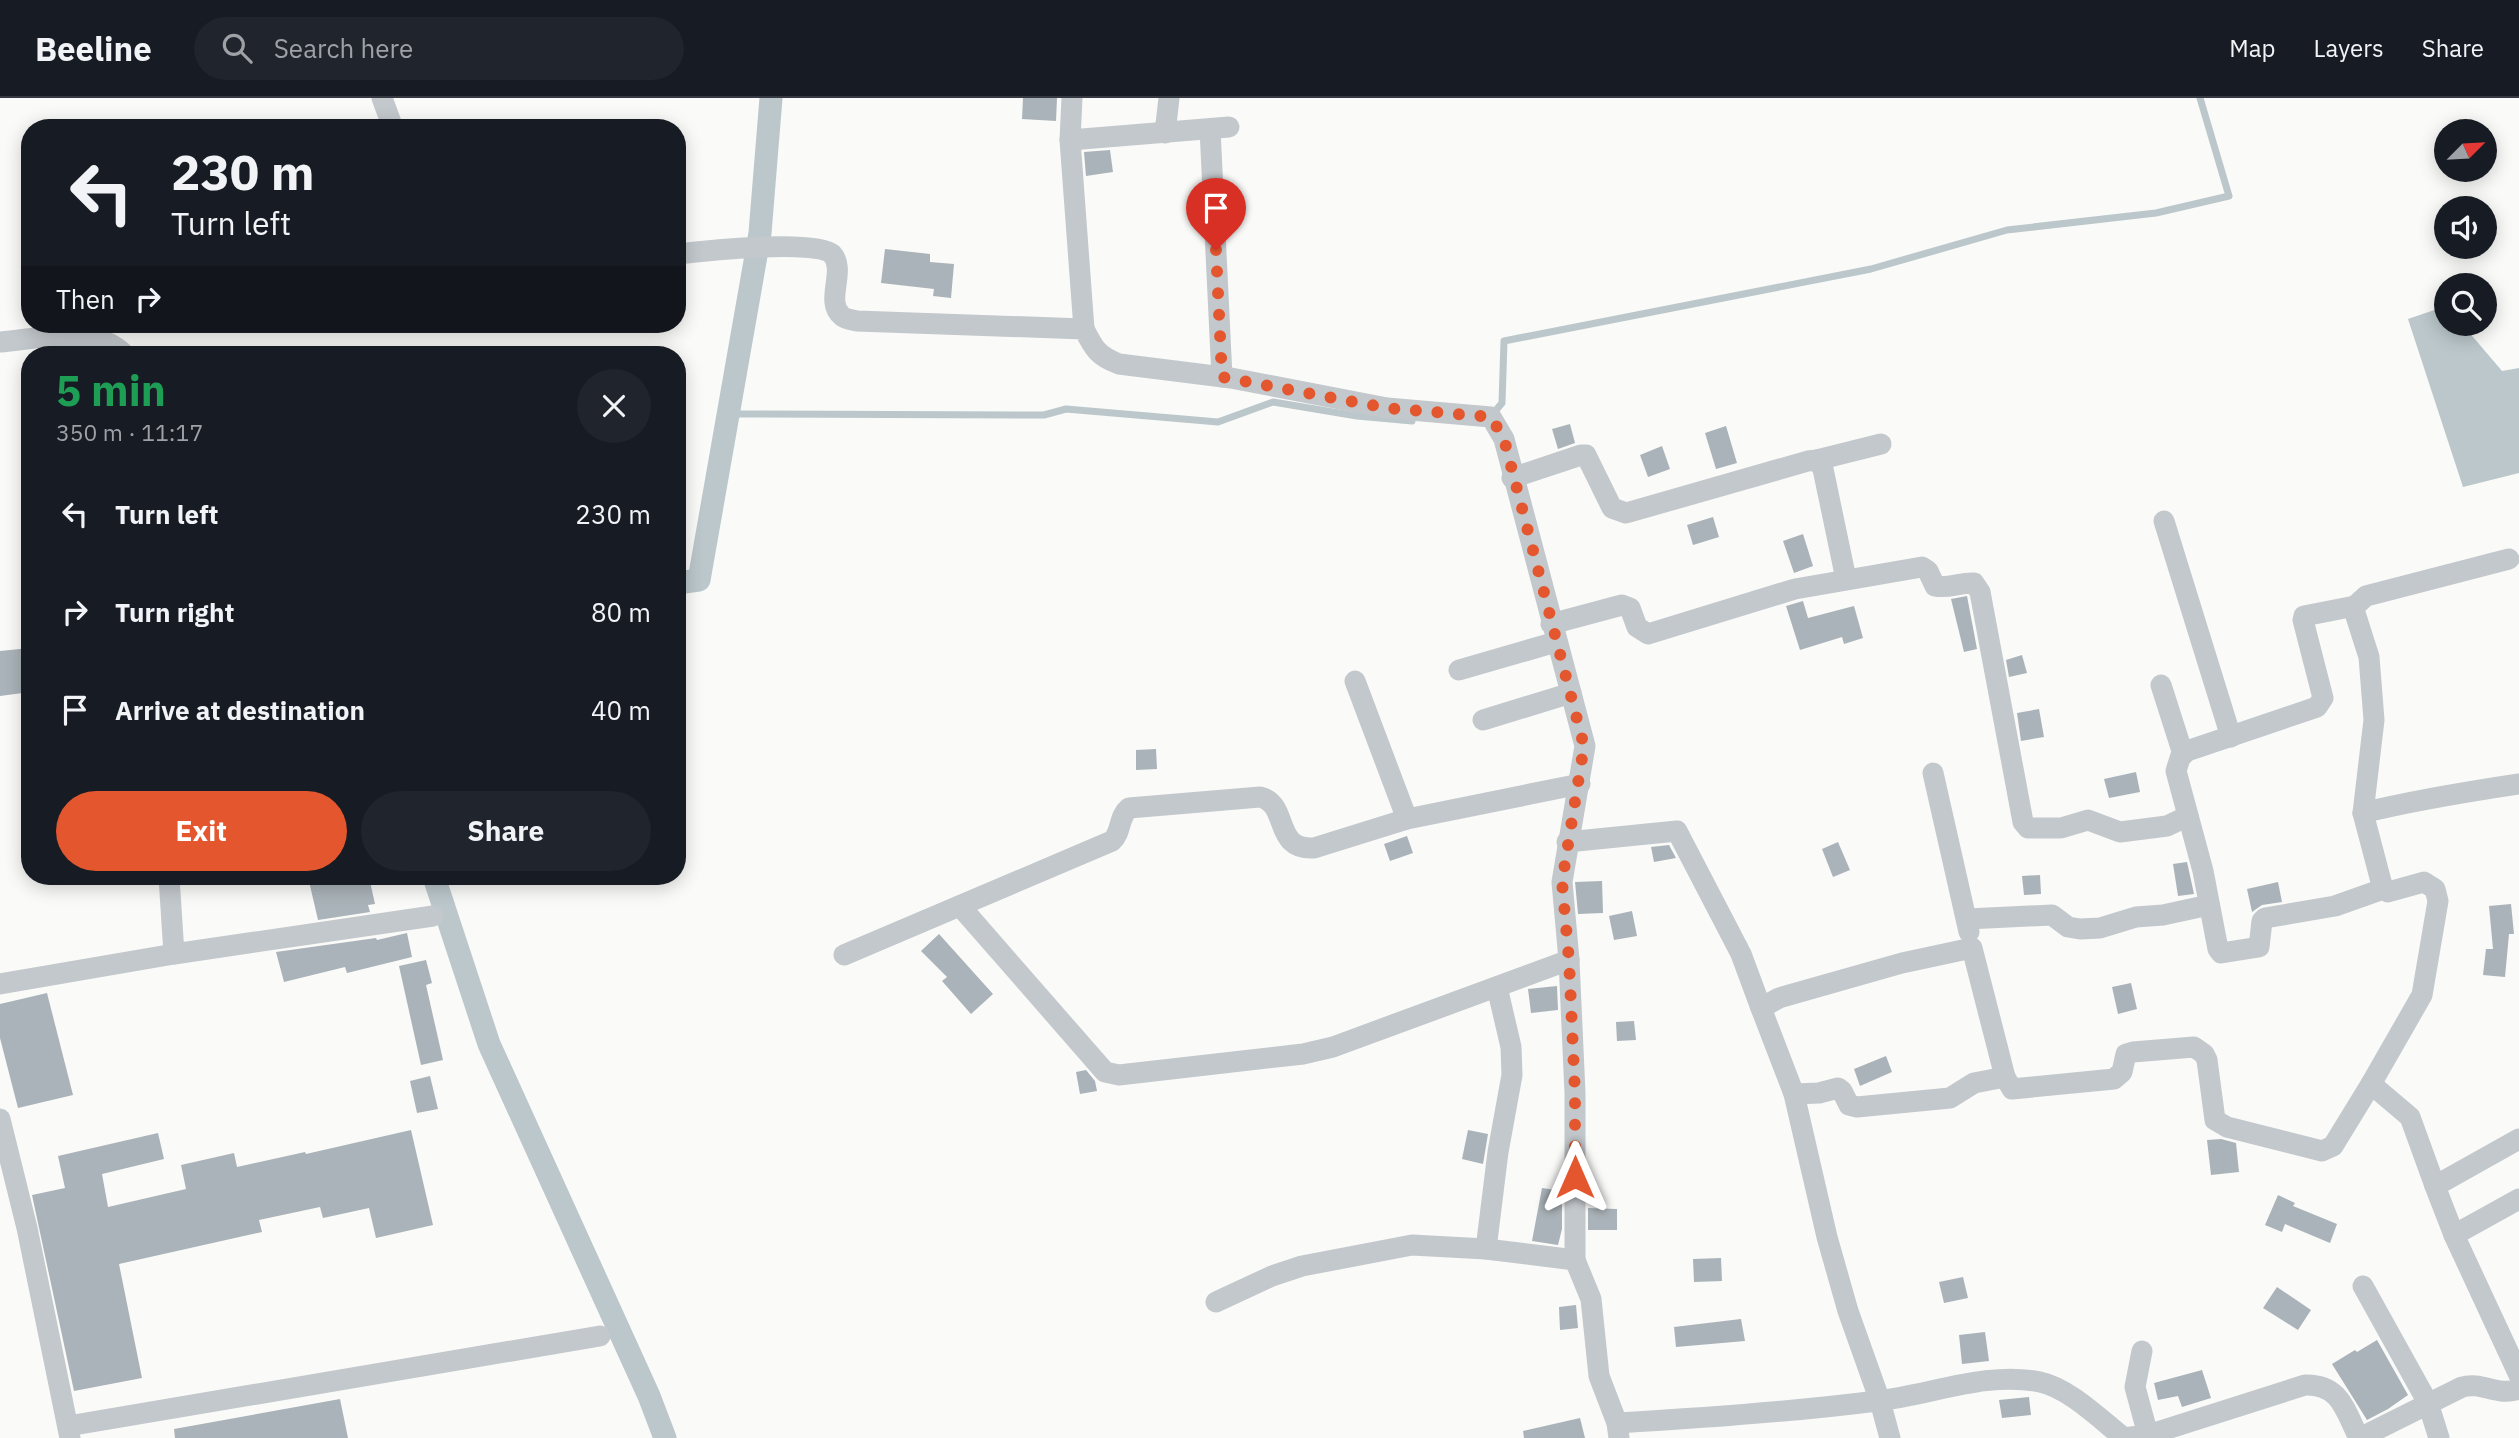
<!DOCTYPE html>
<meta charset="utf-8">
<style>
body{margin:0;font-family:"IBM Plex Sans",sans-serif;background:#20242c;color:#f1f3f6;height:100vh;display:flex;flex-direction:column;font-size:26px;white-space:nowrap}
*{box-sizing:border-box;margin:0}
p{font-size:23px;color:#9ea1a6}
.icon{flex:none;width:38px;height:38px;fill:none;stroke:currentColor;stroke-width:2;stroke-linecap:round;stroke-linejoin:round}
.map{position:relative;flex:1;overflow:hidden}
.sheet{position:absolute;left:21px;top:248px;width:665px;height:539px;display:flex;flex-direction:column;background:#171b24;border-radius:28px;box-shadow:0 4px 18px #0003}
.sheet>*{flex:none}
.top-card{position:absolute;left:21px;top:21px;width:665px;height:214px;border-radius:28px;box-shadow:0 4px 18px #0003;background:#171b24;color:#f1f3f6;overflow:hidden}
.needle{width:46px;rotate:66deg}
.fabs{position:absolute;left:2434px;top:21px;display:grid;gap:14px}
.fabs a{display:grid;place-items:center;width:63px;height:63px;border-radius:50%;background:#171b24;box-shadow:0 4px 18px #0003;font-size:35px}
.pin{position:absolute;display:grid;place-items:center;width:60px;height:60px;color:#fff;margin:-72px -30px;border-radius:50% 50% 50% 0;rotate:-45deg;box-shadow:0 0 7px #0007}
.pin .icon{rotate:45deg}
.me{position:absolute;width:77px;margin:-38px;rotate:0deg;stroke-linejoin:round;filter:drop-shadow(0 0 5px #0008)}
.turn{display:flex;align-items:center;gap:24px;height:147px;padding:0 35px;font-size:32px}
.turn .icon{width:91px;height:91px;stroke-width:2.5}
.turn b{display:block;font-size:49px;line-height:60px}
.then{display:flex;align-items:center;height:66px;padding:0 35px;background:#0003;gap:14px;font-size:26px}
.round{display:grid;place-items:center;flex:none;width:74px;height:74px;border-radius:37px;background:#20242c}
.overview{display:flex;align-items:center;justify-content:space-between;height:119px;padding:0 35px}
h1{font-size:42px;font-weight:700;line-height:52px;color:#1e9e55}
.button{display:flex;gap:14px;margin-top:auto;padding:14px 35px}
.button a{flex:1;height:80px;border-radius:42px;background:#e4572e;color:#fff;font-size:28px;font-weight:700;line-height:80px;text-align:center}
.button a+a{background:#20242c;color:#f1f3f6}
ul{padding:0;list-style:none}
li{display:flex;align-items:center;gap:21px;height:98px;padding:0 35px}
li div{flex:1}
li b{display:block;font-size:26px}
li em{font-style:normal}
header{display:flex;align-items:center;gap:42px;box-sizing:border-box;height:98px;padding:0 35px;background:#171b24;border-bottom:2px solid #363941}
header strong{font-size:33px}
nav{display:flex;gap:38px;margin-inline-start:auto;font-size:24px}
.search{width:490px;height:63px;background:#20242c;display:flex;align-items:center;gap:18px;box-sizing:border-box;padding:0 24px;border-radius:38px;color:#9ea1a6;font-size:26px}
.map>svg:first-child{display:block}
.water{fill:#bbc7cb}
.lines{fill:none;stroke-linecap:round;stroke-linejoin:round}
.stream{stroke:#bbc7cb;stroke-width:7}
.canal{stroke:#bbc7cb;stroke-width:23}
.building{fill:#aab3b9}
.minor{stroke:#c3c8cc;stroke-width:21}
.route{stroke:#e4572e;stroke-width:12;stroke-dasharray:0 21.6}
</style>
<header>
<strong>Beeline</strong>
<div class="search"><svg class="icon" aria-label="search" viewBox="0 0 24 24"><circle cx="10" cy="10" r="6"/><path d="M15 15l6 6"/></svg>Search here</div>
<nav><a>Map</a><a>Layers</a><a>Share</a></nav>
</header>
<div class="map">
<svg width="2519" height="1340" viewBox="0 0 2519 1340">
<rect width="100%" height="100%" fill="#fafaf8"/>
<!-- water -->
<polygon class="water" points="2446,208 2446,226 2462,226 2502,273 2519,270 2519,375 2463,389 2408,221"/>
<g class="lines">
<!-- stream -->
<g class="stream">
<polyline points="728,316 1044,317 1066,311 1218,324 1273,304 1357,318 1412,323"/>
<polyline points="1492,317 1502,305 1504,243 1871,171 2007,132 2156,115 2229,98 2200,0"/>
</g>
<!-- canal -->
<g class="canal">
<polyline points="677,485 699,482 760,135 771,0"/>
<polyline points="434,779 489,946 649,1298 665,1340"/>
</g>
</g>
<!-- building -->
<g class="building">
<polygon points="1023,0 1057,0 1056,23 1022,21"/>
<polygon points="1110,52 1113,74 1086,78 1084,54"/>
<polygon points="885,151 930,156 930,164 954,166 951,200 933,198 934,191 881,185"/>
<polygon points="1570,326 1575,345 1558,351 1552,331"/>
<polygon points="1726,328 1737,365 1716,371 1705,335"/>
<polygon points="1662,348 1670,371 1648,379 1640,357"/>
<polygon points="1713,419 1719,439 1693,447 1687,427"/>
<polygon points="1803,436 1813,468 1794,475 1783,443"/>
<polygon points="1967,498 1977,551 1964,554 1951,501"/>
<polygon points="1803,503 1808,520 1854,508 1863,540 1844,546 1842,539 1800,552 1786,508"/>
<polygon points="30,550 30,594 0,598 0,553"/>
<polygon points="2022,557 2027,575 2009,579 2006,562"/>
<polygon points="2039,611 2044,639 2021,643 2017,615"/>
<polygon points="1156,651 1157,671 1136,672 1136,652"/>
<polygon points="2136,674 2140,694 2109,700 2104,681"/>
<polygon points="1407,738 1413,755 1390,763 1384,746"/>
<polygon points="1838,744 1850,772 1833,779 1822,751"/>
<polygon points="1669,747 1676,760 1654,764 1651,749"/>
<polygon points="2187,764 2194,796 2178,798 2173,766"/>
<polygon points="2040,777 2041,796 2024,797 2022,778"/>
<polygon points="308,779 369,779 375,806 368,807 370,814 318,822"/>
<polygon points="1602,783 1603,815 1578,816 1575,784"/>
<polygon points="2278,784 2282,804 2262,807 2252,814 2247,791"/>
<polygon points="2511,806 2514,836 2509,836 2505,879 2483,877 2486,851 2493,851 2489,808"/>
<polygon points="1632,813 1637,838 1614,842 1609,818"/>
<polygon points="407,835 412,859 347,875 345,869 284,884 276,854 376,840 377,842"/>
<polygon points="939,836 993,896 971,916 942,883 947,879 921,853"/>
<polygon points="426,862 432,885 426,887 443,962 421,967 399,868"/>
<polygon points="2131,885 2137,911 2118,916 2112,889"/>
<polygon points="1557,888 1558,912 1531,915 1528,891"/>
<polygon points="47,895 73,997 18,1010 0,940 0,906"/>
<polygon points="1634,923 1636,942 1617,943 1616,924"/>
<polygon points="1886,958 1892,974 1860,988 1854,971"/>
<polygon points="1086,972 1095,983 1097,993 1080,996 1076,974"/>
<polygon points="430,978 438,1011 417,1015 410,983"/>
<polygon points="411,1032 433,1127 376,1140 369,1110 323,1120 320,1109 259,1122 262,1134 119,1166 142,1280 74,1293 32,1097 65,1090 58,1058 158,1035 164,1061 102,1076 108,1109 186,1091 181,1067 234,1055 237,1069 305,1054 306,1056"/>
<polygon points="1468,1032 1488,1036 1483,1066 1462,1061"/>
<polygon points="2221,1041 2236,1045 2239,1074 2211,1077 2207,1042"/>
<polygon points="1542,1090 1562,1093 1562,1131 1558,1147 1532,1143"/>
<polygon points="2278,1097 2295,1105 2293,1108 2337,1126 2330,1145 2285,1126 2282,1134 2265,1127"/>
<polygon points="1588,1110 1617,1111 1617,1132 1588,1132"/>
<polygon points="1721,1160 1722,1183 1694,1184 1693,1161"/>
<polygon points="1963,1179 1968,1200 1944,1205 1939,1184"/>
<polygon points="2277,1189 2311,1212 2298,1232 2263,1210"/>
<polygon points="1576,1207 1578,1230 1560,1232 1559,1209"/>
<polygon points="1741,1221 1745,1243 1676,1249 1674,1229"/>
<polygon points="1985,1234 1989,1263 1962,1266 1959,1237"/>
<polygon points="2377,1242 2408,1297 2388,1311 2367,1322 2332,1266 2355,1252 2357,1254"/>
<polygon points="2202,1272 2211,1300 2182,1309 2178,1298 2158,1302 2154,1285"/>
<polygon points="2029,1299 2031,1317 2002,1320 1999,1302"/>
<polygon points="340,1301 348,1340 175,1340 174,1331"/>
<polygon points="1580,1320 1585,1340 1524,1340 1523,1333"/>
</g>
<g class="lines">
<!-- minor -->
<g class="minor">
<polyline points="382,0 393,30"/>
<polyline points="1072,0 1070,42 1084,231"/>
<polyline points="1210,31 1222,279"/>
<polyline points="1165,35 1169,0"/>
<polyline points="1070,42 1229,29"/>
<path d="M 677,156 C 703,153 816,141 832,156 C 847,172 824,204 842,218 C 845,221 852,222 857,223 L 1084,231 C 1094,251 1098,258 1119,266 L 1231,280 L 1387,310 L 1491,319 L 1504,341 L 1585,648 L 1562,784 L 1569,862 L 1575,995 L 1575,1162 L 1591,1201 L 1599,1278 L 1617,1325 L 1619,1340"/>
<path d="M 0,244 C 39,241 95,225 125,257"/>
<polyline points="1817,362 1881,346"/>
<polyline points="1512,380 1581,357 1586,357 1612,410 1626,415 1808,363 1817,362 1823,371 1846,481"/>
<polyline points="2164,423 2231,639"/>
<polyline points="2355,508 2304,518 2303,522 2323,600 2317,609 2187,653 2180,660 2176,673 2203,773 2218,851 2221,855 2259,849 2262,823 2265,820 2335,808 2383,791"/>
<path d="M 1551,526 L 1622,507 L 1630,510 L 1637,529 L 1648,536 L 1795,491 L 1922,469 L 1928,473 L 1935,488 C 1948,491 1961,484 1974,485 L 1980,494 L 2023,724 L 2028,730 L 2061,730 L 2088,722 L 2120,734 L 2167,728 L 2188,718"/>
<polyline points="1459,572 1556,544"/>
<polyline points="1355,583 1407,721"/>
<polyline points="2161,587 2183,656"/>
<polyline points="1483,622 1571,595"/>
<polyline points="1933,675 1969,834"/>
<path d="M 2363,715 C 2415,702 2466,694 2519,686"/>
<polyline points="1567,744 1677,733 1741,856 1761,910"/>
<polyline points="960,808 1105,974 1119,977 1303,956 1333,949 1569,862"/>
<polyline points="1967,821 2052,817 2068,829 2080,831 2100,830 2136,819 2163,817 2209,807"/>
<polyline points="174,856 433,818"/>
<path d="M 844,857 L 1112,743 C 1122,734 1118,719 1129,710 L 1260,699 C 1290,706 1272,752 1314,750 L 1407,721 L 1580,686"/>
<polyline points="0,886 174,856 169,779"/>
<polyline points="2371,986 2422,897 2438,803 2435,791 2424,784 2388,794 2383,791 2363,715 2374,622 2369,559 2355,515 2355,508 2366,498 2509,461"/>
<polyline points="1794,996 1819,995 1838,990 1842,993 1849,1007 1857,1009 1950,1000 1974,985 2005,979"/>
<polyline points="0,1021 27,1130 70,1340"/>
<polyline points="2435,1088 2454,1137 2519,1277"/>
<polyline points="2454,1137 2519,1101"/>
<polyline points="1486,1151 1498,1054 1512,977 1511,949 1497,889"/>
<polyline points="2363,1188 2428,1305 2439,1340"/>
<polyline points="1216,1204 1272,1178 1302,1168 1412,1147 1486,1151 1575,1162"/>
<polyline points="2142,1253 2135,1289 2148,1337"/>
<path d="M 1617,1325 C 1704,1320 1791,1314 1877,1303 C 1930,1297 1987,1273 2040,1284 C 2069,1290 2101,1322 2124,1340"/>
<polyline points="68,1328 600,1238"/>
<polyline points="1890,1340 1880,1303 1848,1213 1827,1139 1794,996 1761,910 1779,900 1902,865 1972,850 2005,979 2012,991 2114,981 2122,974 2126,956 2133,954 2194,949 2204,956 2207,962 2215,1022 2227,1029 2322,1053 2333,1048 2371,986 2410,1019 2435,1088 2519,1041"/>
<path d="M 2123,1340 L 2148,1337 L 2305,1287 C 2341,1286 2345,1313 2359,1340"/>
<path d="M 2360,1340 L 2462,1289 C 2482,1283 2497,1299 2519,1291"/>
</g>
</g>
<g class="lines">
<!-- route -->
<polyline class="route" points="1216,152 1222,279 1387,310 1491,319 1504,341 1584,648 1562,784 1569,862 1575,995 1575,1079"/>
</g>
</svg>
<div class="fabs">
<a><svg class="needle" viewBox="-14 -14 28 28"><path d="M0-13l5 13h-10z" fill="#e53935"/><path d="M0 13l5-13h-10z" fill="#9ea1a6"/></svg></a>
<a><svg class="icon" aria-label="sound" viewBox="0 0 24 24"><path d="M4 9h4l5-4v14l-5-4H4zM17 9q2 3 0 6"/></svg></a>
<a><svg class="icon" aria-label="search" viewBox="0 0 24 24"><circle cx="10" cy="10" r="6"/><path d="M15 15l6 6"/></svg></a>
</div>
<div class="pin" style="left:1216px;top:152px;background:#d93025"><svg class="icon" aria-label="arrive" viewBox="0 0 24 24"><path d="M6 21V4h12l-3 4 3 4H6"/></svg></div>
<svg class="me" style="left:1575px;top:1079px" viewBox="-20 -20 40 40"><path d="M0-17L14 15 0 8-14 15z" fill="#e4572e" stroke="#fff" stroke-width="4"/></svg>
<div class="top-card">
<div class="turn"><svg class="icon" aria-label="left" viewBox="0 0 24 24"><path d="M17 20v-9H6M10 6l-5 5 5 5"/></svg><div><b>230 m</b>Turn left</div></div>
<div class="then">Then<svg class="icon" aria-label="right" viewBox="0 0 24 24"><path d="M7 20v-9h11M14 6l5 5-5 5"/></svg></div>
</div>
<section class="sheet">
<div class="overview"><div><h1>5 min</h1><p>350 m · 11:17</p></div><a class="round"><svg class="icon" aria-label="close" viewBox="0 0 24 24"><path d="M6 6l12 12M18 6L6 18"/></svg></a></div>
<ul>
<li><svg class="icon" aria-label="left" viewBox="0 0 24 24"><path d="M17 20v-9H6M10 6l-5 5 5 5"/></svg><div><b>Turn left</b></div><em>230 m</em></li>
<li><svg class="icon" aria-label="right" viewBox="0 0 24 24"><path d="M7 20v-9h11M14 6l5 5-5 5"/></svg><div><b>Turn right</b></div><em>80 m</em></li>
<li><svg class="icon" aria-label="arrive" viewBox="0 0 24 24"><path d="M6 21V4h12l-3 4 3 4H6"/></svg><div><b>Arrive at destination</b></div><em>40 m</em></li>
</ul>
<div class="button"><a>Exit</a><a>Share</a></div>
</section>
</div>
